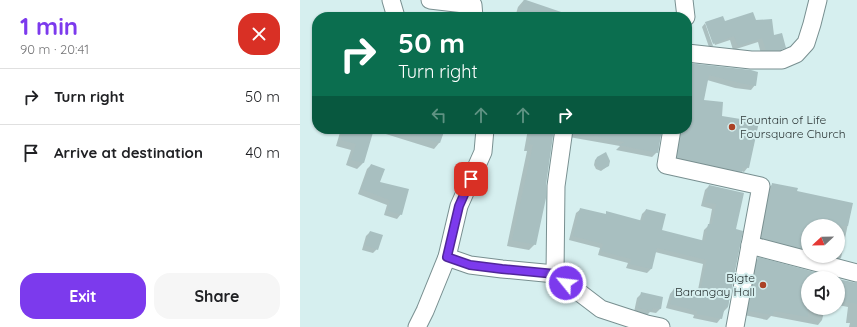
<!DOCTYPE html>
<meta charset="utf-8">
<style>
body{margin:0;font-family:Quicksand,sans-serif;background:#f6f6f6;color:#202124;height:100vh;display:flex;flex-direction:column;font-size:15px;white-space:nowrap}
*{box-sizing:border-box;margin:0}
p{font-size:13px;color:#757577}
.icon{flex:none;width:22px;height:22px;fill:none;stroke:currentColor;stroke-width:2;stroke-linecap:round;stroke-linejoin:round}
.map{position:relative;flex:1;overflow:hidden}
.details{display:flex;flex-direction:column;background:#fff;width:300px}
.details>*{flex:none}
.hud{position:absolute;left:12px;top:12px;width:380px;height:122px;border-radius:16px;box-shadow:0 1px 3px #0004;background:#0b6e4f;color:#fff;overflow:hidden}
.needle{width:26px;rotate:248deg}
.fabs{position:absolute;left:501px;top:219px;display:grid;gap:8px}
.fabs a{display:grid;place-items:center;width:44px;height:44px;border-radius:50%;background:#fff;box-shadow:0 1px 3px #0004;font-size:20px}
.pin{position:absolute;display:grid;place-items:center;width:34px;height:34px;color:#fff;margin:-17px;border-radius:8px;box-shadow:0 2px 6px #0006}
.me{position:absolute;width:44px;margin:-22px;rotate:299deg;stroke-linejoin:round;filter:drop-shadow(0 0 3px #0008)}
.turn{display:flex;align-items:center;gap:14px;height:84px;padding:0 20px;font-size:18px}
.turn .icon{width:52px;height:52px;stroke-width:2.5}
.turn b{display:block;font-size:28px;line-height:34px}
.lanes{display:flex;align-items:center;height:38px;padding:0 20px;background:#0003;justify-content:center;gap:20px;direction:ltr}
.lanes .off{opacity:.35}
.round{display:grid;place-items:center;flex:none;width:42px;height:42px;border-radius:16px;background:#f6f6f6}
.headline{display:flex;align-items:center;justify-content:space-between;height:68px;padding:0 20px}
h1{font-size:24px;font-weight:800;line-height:30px;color:#7c3aed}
.button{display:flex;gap:8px;margin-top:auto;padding:8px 20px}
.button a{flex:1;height:46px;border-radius:16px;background:#7c3aed;color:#fff;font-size:16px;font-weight:800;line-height:46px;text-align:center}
.button a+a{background:#f6f6f6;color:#202124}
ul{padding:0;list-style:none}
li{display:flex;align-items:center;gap:12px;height:56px;padding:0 20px;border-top:1px solid #e0e0e0}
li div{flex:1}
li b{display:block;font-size:15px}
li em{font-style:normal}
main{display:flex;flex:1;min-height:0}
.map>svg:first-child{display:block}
.shadow{fill:#0003;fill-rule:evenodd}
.building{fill:#a8bfc0}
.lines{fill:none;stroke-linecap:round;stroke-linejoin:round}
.minor-casing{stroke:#788f90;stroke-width:19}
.minor{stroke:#fff;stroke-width:17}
.route-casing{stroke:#51269a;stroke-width:10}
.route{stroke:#7c3aed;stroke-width:7}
.poi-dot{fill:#ab4226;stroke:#d6efef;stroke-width:1.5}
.labels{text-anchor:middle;stroke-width:4;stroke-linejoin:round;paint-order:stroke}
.poi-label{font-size:12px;fill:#2b3535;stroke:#d6efef;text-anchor:start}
</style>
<main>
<section class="details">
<div class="headline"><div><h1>1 min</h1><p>90 m · 20:41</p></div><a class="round" style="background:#d93025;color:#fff"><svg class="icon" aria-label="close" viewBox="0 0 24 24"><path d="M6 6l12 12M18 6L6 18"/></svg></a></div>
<ul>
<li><svg class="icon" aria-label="right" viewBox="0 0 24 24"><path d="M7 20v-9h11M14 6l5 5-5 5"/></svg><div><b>Turn right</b></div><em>50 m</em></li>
<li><svg class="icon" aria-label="arrive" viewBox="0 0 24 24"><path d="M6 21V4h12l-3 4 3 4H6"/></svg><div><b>Arrive at destination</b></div><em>40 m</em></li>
</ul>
<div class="button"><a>Exit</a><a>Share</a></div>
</section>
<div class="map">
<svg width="557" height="327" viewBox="0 0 557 327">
<rect width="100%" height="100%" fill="#d6efef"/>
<!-- shadow -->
<g class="shadow">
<polygon points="224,0 253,17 215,17 218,7"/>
<polygon points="112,12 131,17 108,17"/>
<polygon points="456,21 484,47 480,52 461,54 458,42 433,50 430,40 415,45 407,23 405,23 413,46 409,47 402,27 406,22"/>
<polygon points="387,64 451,71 455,85 451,90 435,88 407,80 403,101 421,117 448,167 444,172 441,171 437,176 373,162 376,129 387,129"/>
<polygon points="41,129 144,129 139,143 134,149 73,130 63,163 57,169 46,165 51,150 36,146"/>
<polygon points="228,129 253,129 235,244 229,250 207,246 227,151 224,151"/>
<polygon points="269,129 361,129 357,152 352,157 316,150 320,146 269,137"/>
<polygon points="298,157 308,166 301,171 296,169 294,165 295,160"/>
<polygon points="71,165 79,182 101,214 97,219 84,215 87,205 58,194 67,169"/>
<path d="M 473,184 L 496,192 L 552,204 L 541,258 L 534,264 L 456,244 L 466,190 ZM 508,226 L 538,226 L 538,256 L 508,256 Z"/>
<polygon points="409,186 435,230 428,307 423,312 421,318 417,323 393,318 394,315 366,308 370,294 374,289 397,295 403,264 355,252 351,269 347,273 326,268 328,263 298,255 300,248 269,240 276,213 281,209 304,215 307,213 340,221 342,214 346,210 361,231 402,241 404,230 409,225 412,209 401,206 405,190"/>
<polygon points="70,232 77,249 73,253 62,250 66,236"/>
<polygon points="458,259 533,278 508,278 508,308 525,308 522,320 518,325 471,316 467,320 444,315 454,263"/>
<polygon points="538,280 557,284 557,327 549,327 550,323 546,323 548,307 538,305"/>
<polygon points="341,294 362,298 360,309 356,313 350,312 347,315 334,312 337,298"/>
</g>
<!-- building -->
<g class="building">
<polygon points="224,0 226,0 270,15 269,17 218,17"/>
<polygon points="453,12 456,20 472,19 474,35 482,33 486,48 480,50 466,50 462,38 438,46 434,36 413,44 405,22 423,16 425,21"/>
<polygon points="388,63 451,70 458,72 456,86 440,83 409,75 404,100 423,102 422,116 459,122 449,168 443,167 442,172 377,157 382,129 387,129"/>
<polygon points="44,129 74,129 64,163 51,160 56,144 41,140"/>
<polygon points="104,129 145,129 140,143 103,132"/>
<polygon points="233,129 254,129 246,185 246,198 236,245 212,240 233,145 229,144"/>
<polygon points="289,129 362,129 358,153 319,145 325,142 289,135"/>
<polygon points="306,152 310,161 309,166 303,169 298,167 295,162 297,157"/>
<polygon points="71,164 85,169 80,182 109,189 102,215 88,211 90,200 61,189"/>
<polygon points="472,183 498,188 497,191 553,203 548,226 508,226 508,250 462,238"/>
<polygon points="409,185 444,193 436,229 443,231 428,307 425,307 422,319 397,314 397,311 370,304 374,288 399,295 407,260 357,248 352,269 330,264 331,259 301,251 303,244 273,236 280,208 306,214 306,211 343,221 346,209 366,214 362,230 405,241 408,224 412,224 416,204 405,202"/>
<polygon points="70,231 83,235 78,250 65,245"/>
<polygon points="458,257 537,278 508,278 508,317 474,311 473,315 448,311"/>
<polygon points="538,279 557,283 557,304 538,300"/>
<polygon points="341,292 363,297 361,309 353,308 352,311 338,308"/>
</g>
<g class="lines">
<defs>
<g id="minor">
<polyline points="91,0 96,17"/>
<polyline points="130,0 173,5 174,17"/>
<polyline points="384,0 386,17"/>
<polyline points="387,53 451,60 482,60 496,54 506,43 512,24 518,0"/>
<polyline points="372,129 366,165 461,186 435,327"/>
<polyline points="450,245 557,273"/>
<polyline points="147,257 170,265 202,269 255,274 301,309 347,324 361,327"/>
<polyline points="255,274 256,186 264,129"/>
<polyline points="117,327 125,311 147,257 159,206 183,152 185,129"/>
</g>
</defs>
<!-- minor casing -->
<use href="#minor" class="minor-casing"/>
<!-- minor -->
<use href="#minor" class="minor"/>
</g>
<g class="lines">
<defs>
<polyline id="route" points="171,179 159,206 147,257 170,265 202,269 255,274 266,283"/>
</defs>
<!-- route casing -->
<use href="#route" class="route-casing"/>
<!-- route -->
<use href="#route" class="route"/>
</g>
<!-- markers -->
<g class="poi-dot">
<circle cx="432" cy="127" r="4"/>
<circle cx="463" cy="285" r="4"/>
</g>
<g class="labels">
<!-- poi labels -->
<g class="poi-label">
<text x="440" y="124">Fountain of Life<tspan x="440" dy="14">Foursquare Church</tspan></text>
<text x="455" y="282" text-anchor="end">Bigte<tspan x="455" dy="14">Barangay Hall</tspan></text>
</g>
</g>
</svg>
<div class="fabs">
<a><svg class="needle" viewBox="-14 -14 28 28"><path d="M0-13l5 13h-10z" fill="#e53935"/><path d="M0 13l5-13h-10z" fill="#757577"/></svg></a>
<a><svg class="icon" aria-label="sound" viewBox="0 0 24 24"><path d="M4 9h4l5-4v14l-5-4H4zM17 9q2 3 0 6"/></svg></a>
</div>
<div class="pin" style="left:171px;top:179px;background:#d93025"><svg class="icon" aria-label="arrive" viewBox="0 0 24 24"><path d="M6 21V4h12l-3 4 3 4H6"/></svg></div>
<svg class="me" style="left:266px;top:283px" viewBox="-20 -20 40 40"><circle r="17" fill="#7c3aed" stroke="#fff" stroke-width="3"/><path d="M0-11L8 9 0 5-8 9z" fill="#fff"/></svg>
<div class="hud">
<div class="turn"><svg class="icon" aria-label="right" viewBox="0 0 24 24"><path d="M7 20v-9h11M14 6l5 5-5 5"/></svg><div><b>50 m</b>Turn right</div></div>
<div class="lanes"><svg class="icon off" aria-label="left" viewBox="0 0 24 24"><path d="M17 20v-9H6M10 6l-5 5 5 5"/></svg><svg class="icon off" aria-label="ahead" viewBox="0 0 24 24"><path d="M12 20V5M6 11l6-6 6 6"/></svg><svg class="icon off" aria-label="ahead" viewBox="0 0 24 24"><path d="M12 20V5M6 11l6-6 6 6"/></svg><svg class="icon" aria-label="right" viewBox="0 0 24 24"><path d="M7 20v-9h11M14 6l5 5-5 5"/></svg></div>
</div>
</div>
</main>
